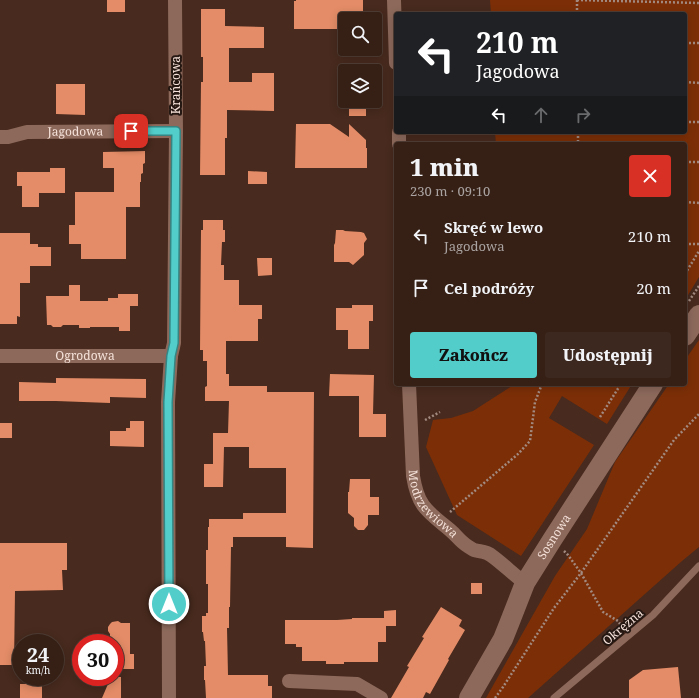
<!DOCTYPE html>
<html lang="pl">
<meta charset="utf-8">
<style>
body{margin:0;font-family:"Noto Serif",serif;background:#3d281f;color:#f1f3f6;height:100vh;display:flex;flex-direction:column;font-size:15px;white-space:nowrap}
*{box-sizing:border-box;margin:0}
p{font-size:13px;color:#aaa3a1}
.icon{flex:none;width:22px;height:22px;fill:none;stroke:currentColor;stroke-width:2;stroke-linecap:round;stroke-linejoin:round}
.map{position:relative;flex:1;overflow:hidden}
.drawer{position:absolute;left:394px;top:142px;width:293px;height:244px;display:flex;flex-direction:column;background:#362016;border-radius:4px;box-shadow:0 2px 10px #0003,0 0 0 1px #503e35}
.drawer>*{flex:none}
.guide{position:absolute;left:394px;top:12px;width:293px;height:122px;border-radius:4px;box-shadow:0 2px 10px #0003,0 0 0 1px #503e35;background:#202124;color:#fff;overflow:hidden}
.buttons{position:absolute;left:338px;top:12px;display:grid;gap:8px}
.buttons a{display:grid;place-items:center;width:44px;height:44px;border-radius:4px;background:#362016;box-shadow:0 2px 10px #0003,0 0 0 1px #503e35;font-size:20px}
.speed{position:absolute;left:12px;top:634px;display:flex;gap:8px;font-size:20px;font-weight:700;text-align:center}
.speed>*{display:grid;place-content:center;width:52px;height:52px;border-radius:50%;background:#362016;box-shadow:0 2px 10px #0003,0 0 0 1px #503e35;line-height:1}
.speed small{font-size:10px;font-weight:400}
.speed .limit{border:6px solid #d22;background:#fff;color:#111}
.pin{position:absolute;display:grid;place-items:center;width:34px;height:34px;color:#fff;margin:-17px;border-radius:8px;box-shadow:0 2px 6px #0006}
.me{position:absolute;width:44px;margin:-22px;rotate:0deg;stroke-linejoin:round;filter:drop-shadow(0 0 3px #0008)}
.turn{display:flex;align-items:center;gap:14px;height:84px;padding:0 16px;font-size:18px}
.turn .icon{width:52px;height:52px;stroke-width:2.5}
.turn b{display:block;font-size:28px;line-height:34px}
.lanes{display:flex;align-items:center;height:38px;padding:0 16px;background:#0003;justify-content:center;gap:20px;direction:ltr}
.lanes .off{opacity:.35}
.round{display:grid;place-items:center;flex:none;width:42px;height:42px;border-radius:4px;background:#3d281f}
.head{display:flex;align-items:center;justify-content:space-between;height:68px;padding:0 16px}
h1{font-size:24px;font-weight:800;line-height:30px}
.action{display:flex;gap:8px;margin-top:auto;padding:8px 16px}
.action a{flex:1;height:46px;border-radius:4px;background:#53cdca;color:#111;font-size:16px;font-weight:800;line-height:46px;text-align:center}
.action a+a{background:#3d281f;color:#f1f3f6}
ul{padding:0;list-style:none}
li{display:flex;align-items:center;gap:12px;height:52px;padding:0 16px}
li div{flex:1}
li b{display:block;font-size:15px}
li em{font-style:normal}
.map>svg:first-child{display:block}
.green{fill:#7c2f07}
.building{fill:#e48c67}
.lines{fill:none;stroke-linecap:round;stroke-linejoin:round}
.path{stroke:#a28a80;stroke-width:2.5;stroke-dasharray:2 2;stroke-linecap:butt}
.lane{stroke:#8c695b;stroke-width:7}
.street{stroke:#8c695b;stroke-width:14}
.secondary{stroke:#8c695b;stroke-width:20}
.route-casing{stroke:#368583;stroke-width:10}
.route{stroke:#53cdca;stroke-width:7}
.labels{text-anchor:middle;stroke-width:4;stroke-linejoin:round;paint-order:stroke}
.street-label{font-size:12px;fill:#f5e1d9;stroke:#251712}
</style>
<div class="map">
<svg width="699" height="698" viewBox="0 0 699 698">
<rect width="100%" height="100%" fill="#482a1e"/>
<!-- green -->
<g class="green">
<polygon points="490,0 699,0 699,277 685,300 685,144 496,144 495,132 685,132 685,14 491,14"/>
<polygon points="699,340 699,547 682,561 528,698 486,698 555,576 587,529 615,462 669,384 685,384 685,360"/>
<polygon points="515,384 632,384 607,424 562,396 549,418 594,445 521,556 457,515 426,447 433,420 451,418 473,411"/>
</g>
<!-- building -->
<g class="building">
<rect x="107" y="0" width="18" height="12"/>
<polygon points="296,0 363,0 363,19 345,19 345,29 294,29 294,1 296,1"/>
<polygon points="201,9 225,9 225,26 264,27 264,48 229,48 229,82 252,82 252,73 274,73 274,111 227,110 227,138 225,138 225,175 200,175 201,82 203,82 203,57 201,57"/>
<polygon points="56,84 85,84 85,115 56,114"/>
<rect x="349" y="101" width="17" height="15"/>
<polygon points="296,124 330,124 349,137 349,124 366,140 366,148 367,148 367,168 295,168"/>
<polygon points="145,151 145,163 143,164 143,173 141,174 141,182 140,182 140,207 126,207 126,259 81,259 81,244 69,244 69,225 75,225 75,192 114,192 114,168 103,168 103,152"/>
<polygon points="50,168 65,168 65,193 39,193 39,207 22,207 22,186 17,186 17,172 50,172"/>
<polygon points="248,171 267,172 267,184 248,184"/>
<polygon points="203,220 223,220 223,230 225,230 225,242 222,242 221,265 224,265 224,280 239,280 239,305 262,305 262,319 258,319 258,341 226,341 226,374 229,374 229,386 267,386 267,392 314,392 313,548 286,547 286,537 233,537 233,547 231,547 230,607 229,607 229,628 227,628 228,675 268,675 268,686 272,686 272,698 206,698 205,680 204,680 204,666 206,666 205,641 204,641 203,632 202,632 202,616 206,616 206,613 208,613 208,584 206,584 206,550 208,550 208,527 209,527 209,519 243,519 243,513 286,513 286,468 249,468 249,447 224,447 223,487 204,487 204,464 213,464 213,433 228,433 229,401 205,401 205,387 207,386 207,361 203,361 203,350 200,350 201,230 203,230"/>
<polygon points="336,230 343,230 345,231 361,232 364,233 367,239 364,243 364,255 353,265 349,262 334,262 334,245 335,243"/>
<polygon points="0,233 30,233 30,244 38,244 38,247 51,247 51,266 30,266 30,283 20,283 20,317 17,316 17,324 0,324"/>
<polygon points="257,258 272,258 272,275 258,276"/>
<polygon points="69,285 80,285 80,301 108,301 108,298 118,298 118,294 138,294 138,306 130,306 130,331 119,331 119,327 90,327 90,328 79,328 79,325 63,325 61,327 53,327 51,325 47,325 46,296 69,296"/>
<polygon points="352,305 373,305 373,321 369,321 369,349 348,349 348,330 336,330 336,308 352,308"/>
<polygon points="330,374 374,375 373,414 386,414 386,437 359,437 359,396 329,396"/>
<polygon points="56,378 146,379 146,398 110,397 110,403 56,401 19,401 19,382 56,383"/>
<polygon points="130,421 144,421 144,447 110,446 110,431 126,431 126,428 130,428"/>
<rect x="0" y="423" width="12" height="15"/>
<polygon points="350,479 370,479 370,497 379,497 379,515 368,515 368,525 364,530 358,530 354,526 354,518 348,513 348,492 349,492"/>
<polygon points="0,543 67,543 67,570 62,570 63,590 15,591 14,665 0,665"/>
<rect x="471" y="583" width="11" height="11"/>
<polygon points="441,607 462,620 459,626 465,630 448,659 449,660 430,694 426,692 423,698 391,698 409,667 407,666 424,638 422,637"/>
<polygon points="396,610 396,626 386,626 386,642 378,642 378,662 344,662 344,664 326,664 326,661 302,661 302,647 296,647 296,644 285,644 285,620 337,620 352,619 352,618 384,618 384,611"/>
<polygon points="118,621 121,623 130,623 130,654 134,654 134,669 115,669 115,643 110,643 110,634 108,631 108,627 110,624 112,622"/>
<polygon points="678,667 681,698 629,698 629,680 643,670"/>
<polygon points="108,677 121,677 121,698 102,698 108,684"/>
<rect x="20" y="684" width="22" height="14"/>
</g>
<g class="lines">
<!-- path -->
<g class="path">
<polyline points="577,0 699,3"/>
<polyline points="577,0 577,14"/>
<polyline points="685,43 699,43"/>
<polyline points="685,82 699,83"/>
<polyline points="685,122 699,122"/>
<polyline points="578,132 578,144"/>
<polyline points="685,162 699,162"/>
<polyline points="685,202 699,203"/>
<polyline points="685,244 699,244"/>
<polyline points="685,274 699,251"/>
<polyline points="689,301 699,286"/>
<polyline points="600,384 618,385 619,384"/>
<polyline points="600,417 619,387 618,385"/>
<polyline points="425,420 440,412"/>
<polyline points="450,512 518,454 530,441 535,402 542,384"/>
<polyline points="564,551 568,555 581,573 603,612 618,621 623,628"/>
<polyline points="495,698 503,687 554,608 581,573 674,440 699,414"/>
</g>
<!-- lane -->
<polyline class="lane" points="554,698 653,615 699,566"/>
<!-- street -->
<g class="street">
<polyline points="394,0 396,63"/>
<polyline points="399,132 399,144"/>
<path id="s1" d="M 0,137 L 8,137 L 27,132 L 176,131"/>
<path id="s2" d="M 0,356 L 171,356"/>
<path id="s3" d="M 409,384 L 413,476 C 418,507 427,511 450,530 C 456,535 460,541 466,545 C 469,547 472,549 474,550 C 481,552 486,551 492,556 C 503,564 514,575 525,583"/>
<polyline points="289,681 357,684 381,698"/>
<polyline points="169,698 168,402 171,356 174,343 176,131 175,0"/>
</g>
<!-- secondary -->
<g class="secondary">
<polyline points="685,336 699,315"/>
<path id="s4" d="M 469,698 L 503,639 L 509,624 L 525,583 L 552,540 L 653,384"/>
</g>
</g>
<g class="lines">
<defs>
<polyline id="route" points="131,131 176,131 174,343 171,356 168,402 169,604"/>
</defs>
<!-- route casing -->
<use href="#route" class="route-casing"/>
<!-- route -->
<use href="#route" class="route"/>
</g>
<g class="labels">
<!-- street labels -->
<g class="street-label">
<text transform="translate(176 85) rotate(-90)" y="4">Krańcowa</text>
<text dy="4" stroke="none"><textPath href="#s1" startOffset="76">Jagodowa</textPath></text>
<text dy="4" stroke="none"><textPath href="#s2" startOffset="85">Ogrodowa</textPath></text>
<text dy="4" stroke="none"><textPath href="#s3" startOffset="127">Modrzewiowa</textPath></text>
<text dy="4" stroke="none"><textPath href="#s4" startOffset="183">Sosnowa</textPath></text>
<text transform="translate(623 627) rotate(-40)" y="4">Okrężna</text>
</g>
</g>
</svg>
<div class="buttons">
<a><svg class="icon" aria-label="search" viewBox="0 0 24 24"><circle cx="10" cy="10" r="6"/><path d="M15 15l6 6"/></svg></a>
<a><svg class="icon" aria-label="layers" viewBox="0 0 24 24"><path d="M12 4l9 5-9 5-9-5zM3 14l9 5 9-5"/></svg></a>
</div>
<div class="speed"><div>24<small>km/h</small></div><div class="limit">30</div></div>
<div class="pin" style="left:131px;top:131px;background:#d93025"><svg class="icon" aria-label="arrive" viewBox="0 0 24 24"><path d="M6 21V4h12l-3 4 3 4H6"/></svg></div>
<svg class="me" style="left:169px;top:604px" viewBox="-20 -20 40 40"><circle r="17" fill="#53cdca" stroke="#fff" stroke-width="3"/><path d="M0-11L8 9 0 5-8 9z" fill="#fff"/></svg>
<div class="guide">
<div class="turn"><svg class="icon" aria-label="left" viewBox="0 0 24 24"><path d="M17 20v-9H6M10 6l-5 5 5 5"/></svg><div><b>210 m</b>Jagodowa</div></div>
<div class="lanes"><svg class="icon" aria-label="left" viewBox="0 0 24 24"><path d="M17 20v-9H6M10 6l-5 5 5 5"/></svg><svg class="icon off" aria-label="ahead" viewBox="0 0 24 24"><path d="M12 20V5M6 11l6-6 6 6"/></svg><svg class="icon off" aria-label="right" viewBox="0 0 24 24"><path d="M7 20v-9h11M14 6l5 5-5 5"/></svg></div>
</div>
<section class="drawer">
<div class="head"><div><h1>1 min</h1><p>230 m · 09:10</p></div><a class="round" style="background:#d93025;color:#fff"><svg class="icon" aria-label="close" viewBox="0 0 24 24"><path d="M6 6l12 12M18 6L6 18"/></svg></a></div>
<ul>
<li><svg class="icon" aria-label="left" viewBox="0 0 24 24"><path d="M17 20v-9H6M10 6l-5 5 5 5"/></svg><div><b>Skręć w lewo</b><p>Jagodowa</p></div><em>210 m</em></li>
<li><svg class="icon" aria-label="arrive" viewBox="0 0 24 24"><path d="M6 21V4h12l-3 4 3 4H6"/></svg><div><b>Cel podróży</b></div><em>20 m</em></li>
</ul>
<div class="action"><a>Zakończ</a><a>Udostępnij</a></div>
</section>
</div>
